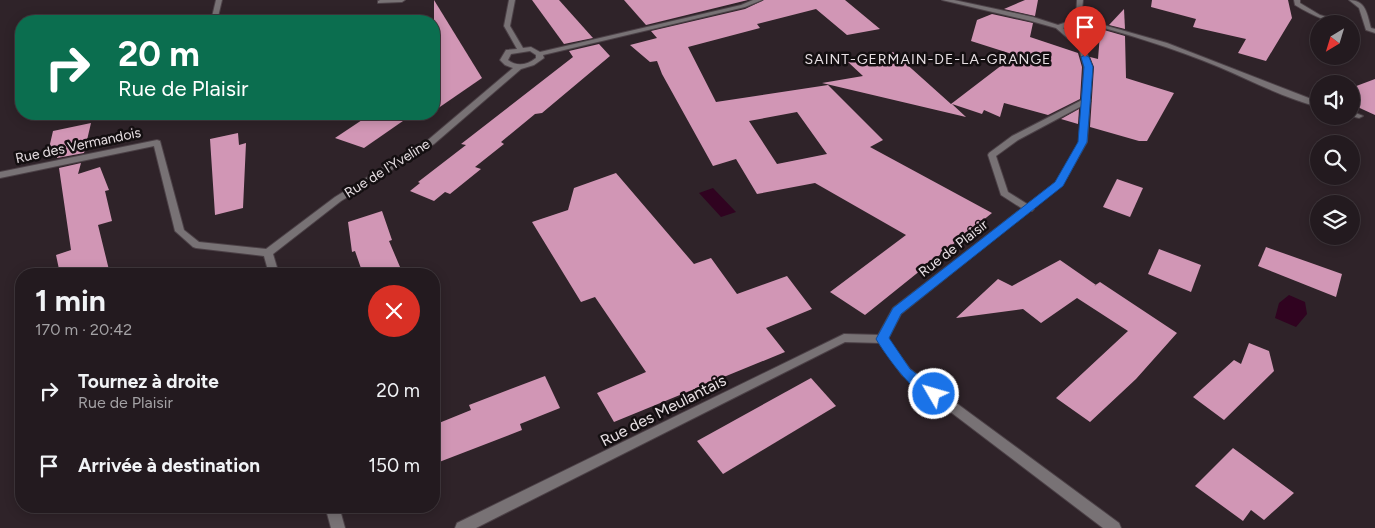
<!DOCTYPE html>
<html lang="fr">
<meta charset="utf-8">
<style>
body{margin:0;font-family:Figtree,sans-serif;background:#2b2328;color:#f1f3f6;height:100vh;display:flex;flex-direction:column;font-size:19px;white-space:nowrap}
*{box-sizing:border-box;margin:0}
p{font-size:16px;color:#a3a1a4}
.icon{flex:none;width:28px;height:28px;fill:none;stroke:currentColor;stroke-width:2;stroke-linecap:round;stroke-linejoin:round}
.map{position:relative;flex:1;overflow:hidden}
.panel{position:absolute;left:15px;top:268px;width:425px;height:245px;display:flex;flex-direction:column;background:#231a1f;border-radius:20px;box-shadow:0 2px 12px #0003,0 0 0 1px #40383d}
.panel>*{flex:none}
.hud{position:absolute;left:15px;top:15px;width:425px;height:105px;border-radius:20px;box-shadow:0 2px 12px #0003,0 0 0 1px #40383d;background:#0b6e4f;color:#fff;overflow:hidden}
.needle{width:32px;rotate:218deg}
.buttons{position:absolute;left:1310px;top:15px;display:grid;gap:10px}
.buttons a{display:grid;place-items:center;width:50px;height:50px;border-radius:50%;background:#231a1f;box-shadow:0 2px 12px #0003,0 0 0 1px #40383d;font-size:25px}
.pin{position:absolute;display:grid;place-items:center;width:42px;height:42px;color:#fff;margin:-51px -21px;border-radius:50% 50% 50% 0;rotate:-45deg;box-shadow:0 0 5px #0007}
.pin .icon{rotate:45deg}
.me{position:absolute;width:55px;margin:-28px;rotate:308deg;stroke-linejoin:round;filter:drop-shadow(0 0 4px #0008)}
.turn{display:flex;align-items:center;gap:18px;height:105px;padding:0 20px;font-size:22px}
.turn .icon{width:65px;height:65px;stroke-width:2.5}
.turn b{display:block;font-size:35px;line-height:42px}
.round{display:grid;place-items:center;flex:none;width:52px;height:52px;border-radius:26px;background:#2b2328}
.head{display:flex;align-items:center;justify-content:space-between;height:85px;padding:0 20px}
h1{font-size:30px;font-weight:700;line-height:38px}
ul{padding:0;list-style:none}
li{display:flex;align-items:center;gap:15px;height:75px;padding:0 20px}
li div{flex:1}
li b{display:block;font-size:19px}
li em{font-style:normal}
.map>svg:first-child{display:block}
.water{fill:#300320}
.building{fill:#d196b5;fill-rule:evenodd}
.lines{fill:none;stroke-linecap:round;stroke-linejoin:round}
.minor-casing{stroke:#4c4147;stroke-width:2}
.tertiary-casing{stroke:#4c4147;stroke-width:2}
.minor{fill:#787275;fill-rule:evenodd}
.tertiary{fill:#787275;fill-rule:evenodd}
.route{fill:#1a73e8;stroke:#114b97}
.labels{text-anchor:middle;stroke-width:5;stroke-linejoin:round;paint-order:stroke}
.far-quarter-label{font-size:14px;letter-spacing:1px;fill:#e7dfe3;stroke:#140f11}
.street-label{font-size:14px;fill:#e7dfe3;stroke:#140f11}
.near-street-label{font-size:16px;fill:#e7dfe3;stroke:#140f11}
</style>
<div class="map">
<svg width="1375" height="528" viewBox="0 0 1375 528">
<rect width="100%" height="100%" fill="#2f2329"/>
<!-- water -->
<g class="water">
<polygon points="713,188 736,212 721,217 699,193"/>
<polygon points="1289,295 1305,302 1307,314 1296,327 1275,318 1279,303"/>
</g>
<!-- building -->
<g class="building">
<polygon points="434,0 482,78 434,111"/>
<polygon points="532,0 559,0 593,38 564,44"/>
<polygon points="624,0 748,0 646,25"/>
<path d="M 764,0 L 845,0 L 880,29 L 847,35 L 816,9 L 757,24 L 760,28 L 688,47 L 716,102 L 828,85 L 883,140 L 870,147 L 992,213 L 865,315 L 830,292 L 906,235 L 815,183 L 757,194 L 736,159 L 713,166 L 662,74 L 657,61 L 650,62 L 630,45 L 657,38 L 651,31 L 745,9 ZM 797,112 L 827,154 L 777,164 L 749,121 Z"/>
<polygon points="1025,0 1038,0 1035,16 1004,9"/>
<polygon points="1152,0 1288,0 1292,18 1266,61 1238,53 1246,39 1193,27 1196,19 1151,7"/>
<polygon points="1124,9 1125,29 1109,25"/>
<polygon points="992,14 1033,23 1030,37 1078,53 1082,67 1080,99 1048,115 1004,103 1000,117 984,110 982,114 952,104 966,117 822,83 863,76 848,62 893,52 951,104 1015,55 971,41 977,20"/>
<polygon points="1104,30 1125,36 1126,78 1174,93 1147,141 1139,141 1090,127 1094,67 1090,57 1098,59 1100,34"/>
<polygon points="599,44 610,56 542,113 535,114 501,142 504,144 475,167 481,169 450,194 445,192 434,201 410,191 420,183 418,182 466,145 461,144 573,57 569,51"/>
<polygon points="1375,79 1375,115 1351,104 1351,88"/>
<polygon points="1079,109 1078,124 1061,119"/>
<polygon points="371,114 413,114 364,148 335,138"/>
<polygon points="91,123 84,153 57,158 57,155 47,157 53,131"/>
<polygon points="238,133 239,145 246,143 243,208 215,215 210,139"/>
<polygon points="81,163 78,174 100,167 109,190 105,191 112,221 98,225 110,274 60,274 56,255 71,250 59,168"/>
<polygon points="616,173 694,264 711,258 737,294 787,276 812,309 766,328 785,352 614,422 597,393 646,372 595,297 581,302 532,222 568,210 574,188"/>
<polygon points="1117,179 1143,188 1130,217 1103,207"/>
<polygon points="382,211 392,240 389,241 403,274 363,274 355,251 352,252 348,222"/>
<polygon points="1266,247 1342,274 1336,297 1258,266"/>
<polygon points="1159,249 1201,265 1191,292 1148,274"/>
<polygon points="1060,260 1096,285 1094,286 1100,282 1177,333 1136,379 1090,422 1056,398 1128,331 1077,298 1041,323 1023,309 956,318 998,279 1012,286"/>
<polygon points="1249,343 1269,351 1274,371 1224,420 1193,397 1234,360 1241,364"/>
<polygon points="545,376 560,408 520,424 522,430 434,464 434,425 471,410 469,405"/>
<polygon points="811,378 836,406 723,474 697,441"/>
<polygon points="1233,448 1294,493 1264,520 1251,510 1243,521 1195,486"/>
</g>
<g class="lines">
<defs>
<g id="minor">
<polygon points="216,0 222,0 217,21 211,21"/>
<polygon points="380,0 405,0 402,2 378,3 378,1"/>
<path d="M 509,0 L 515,0 L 510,26 L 523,48 L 531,47 L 540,52 L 741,5 L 753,0 L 762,0 L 745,7 L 543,55 L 544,58 L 534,65 L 521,69 L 434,144 L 341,201 L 273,254 L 279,274 L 269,274 L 264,256 L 196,248 L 193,247 L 175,231 L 154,146 L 0,178 L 0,172 L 157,140 L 160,141 L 184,230 L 199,242 L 266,249 L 335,197 L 428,140 L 513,68 L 505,65 L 500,60 L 506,50 L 517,49 L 504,26 ZM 530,51 L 536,55 L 536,58 C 527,65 517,67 508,60 L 511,54 Z"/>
<path d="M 1294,0 L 1300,0 L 1300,3 L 1320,15 L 1351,24 C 1330,24 1313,16 1295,5 Z"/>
<path d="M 1349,0 C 1366,0 1367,14 1371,28 L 1375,29 L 1375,33 L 1366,30 L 1359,8 Z"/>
<path d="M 1079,18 L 1167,43 L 1319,102 L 1319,107 C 1284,98 1252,81 1219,67 C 1173,48 1125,33 1077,21 L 1077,19 Z"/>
<polygon points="1084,99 1090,99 1091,101 1018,140 996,156 1008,192 1032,207 1034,209 1032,211 1026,211 1001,195 988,155 989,153 1012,136"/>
<polygon points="1351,111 1363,116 1359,118 1351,116"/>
<polygon points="844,334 882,335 886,336 888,339 886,342 882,343 845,342 476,528 455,528 457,523"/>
<polygon points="325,506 339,506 345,528 331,528"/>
</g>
<polygon id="tertiary" points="942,0 954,0 1033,17 1058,25 1076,19 1077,0 1083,0 1081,21 1063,28 1084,46 1092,67 1087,142 1063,184 901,314 888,339 910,369 1119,523 1121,528 1103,528 902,375 876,339 893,308 1056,182 1079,142 1084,67 1079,48 1056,28 1031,21"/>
</defs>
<!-- minor casing -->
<use href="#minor" class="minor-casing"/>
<!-- tertiary casing -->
<use href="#tertiary" class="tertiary-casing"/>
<!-- minor -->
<use href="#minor" class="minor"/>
<!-- tertiary -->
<use href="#tertiary" class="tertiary"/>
</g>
<!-- route -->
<path class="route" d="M 1085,55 L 1089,57 L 1093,67 L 1087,142 L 1063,186 L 901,314 L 889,338 L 910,369 L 938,390 L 940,394 L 938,398 C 919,404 885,354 876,339 L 893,308 L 1055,182 L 1078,142 L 1084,67 L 1081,57 Z"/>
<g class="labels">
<!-- far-quarter labels -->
<g class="far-quarter-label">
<text x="928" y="64">SAINT-GERMAIN-DE-LA-GRANGE</text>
</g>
<!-- street labels -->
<g class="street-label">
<text transform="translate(78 145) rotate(-12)" y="5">Rue des Vermandois</text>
<text transform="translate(387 168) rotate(-32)" y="5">Rue de l'Yveline</text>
<text transform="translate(953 248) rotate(-38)" y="5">Rue de Plaisir</text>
</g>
<!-- near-street labels -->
<g class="near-street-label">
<text transform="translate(663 410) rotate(-27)" y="6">Rue des Meulantais</text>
</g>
</g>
</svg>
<div class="buttons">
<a><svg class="needle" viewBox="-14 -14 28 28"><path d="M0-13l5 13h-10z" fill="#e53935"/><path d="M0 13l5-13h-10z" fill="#a3a1a4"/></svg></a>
<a><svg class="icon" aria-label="sound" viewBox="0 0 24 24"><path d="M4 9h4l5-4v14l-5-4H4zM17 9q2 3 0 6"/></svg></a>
<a><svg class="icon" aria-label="search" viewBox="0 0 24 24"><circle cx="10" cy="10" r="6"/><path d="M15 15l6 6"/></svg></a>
<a><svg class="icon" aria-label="layers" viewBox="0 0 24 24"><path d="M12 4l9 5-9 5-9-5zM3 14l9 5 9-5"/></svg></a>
</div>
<div class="pin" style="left:1085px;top:57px;background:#d93025"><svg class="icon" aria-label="arrive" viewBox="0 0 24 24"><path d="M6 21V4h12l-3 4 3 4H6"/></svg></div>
<svg class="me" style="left:934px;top:394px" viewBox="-20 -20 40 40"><circle r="17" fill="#1a73e8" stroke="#fff" stroke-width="3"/><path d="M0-11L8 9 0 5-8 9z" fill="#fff"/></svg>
<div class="hud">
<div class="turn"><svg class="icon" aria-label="right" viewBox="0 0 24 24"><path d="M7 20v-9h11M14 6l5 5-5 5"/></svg><div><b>20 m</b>Rue de Plaisir</div></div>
</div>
<section class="panel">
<div class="head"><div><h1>1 min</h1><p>170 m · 20:42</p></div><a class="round" style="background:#d93025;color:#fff"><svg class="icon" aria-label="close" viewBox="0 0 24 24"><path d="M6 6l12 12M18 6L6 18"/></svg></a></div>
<ul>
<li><svg class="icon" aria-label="right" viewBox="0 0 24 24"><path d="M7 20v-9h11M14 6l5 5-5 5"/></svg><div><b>Tournez à droite</b><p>Rue de Plaisir</p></div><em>20 m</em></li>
<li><svg class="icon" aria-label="arrive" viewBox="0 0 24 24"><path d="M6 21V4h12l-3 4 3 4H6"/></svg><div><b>Arrivée à destination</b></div><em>150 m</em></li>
</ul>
</section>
</div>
